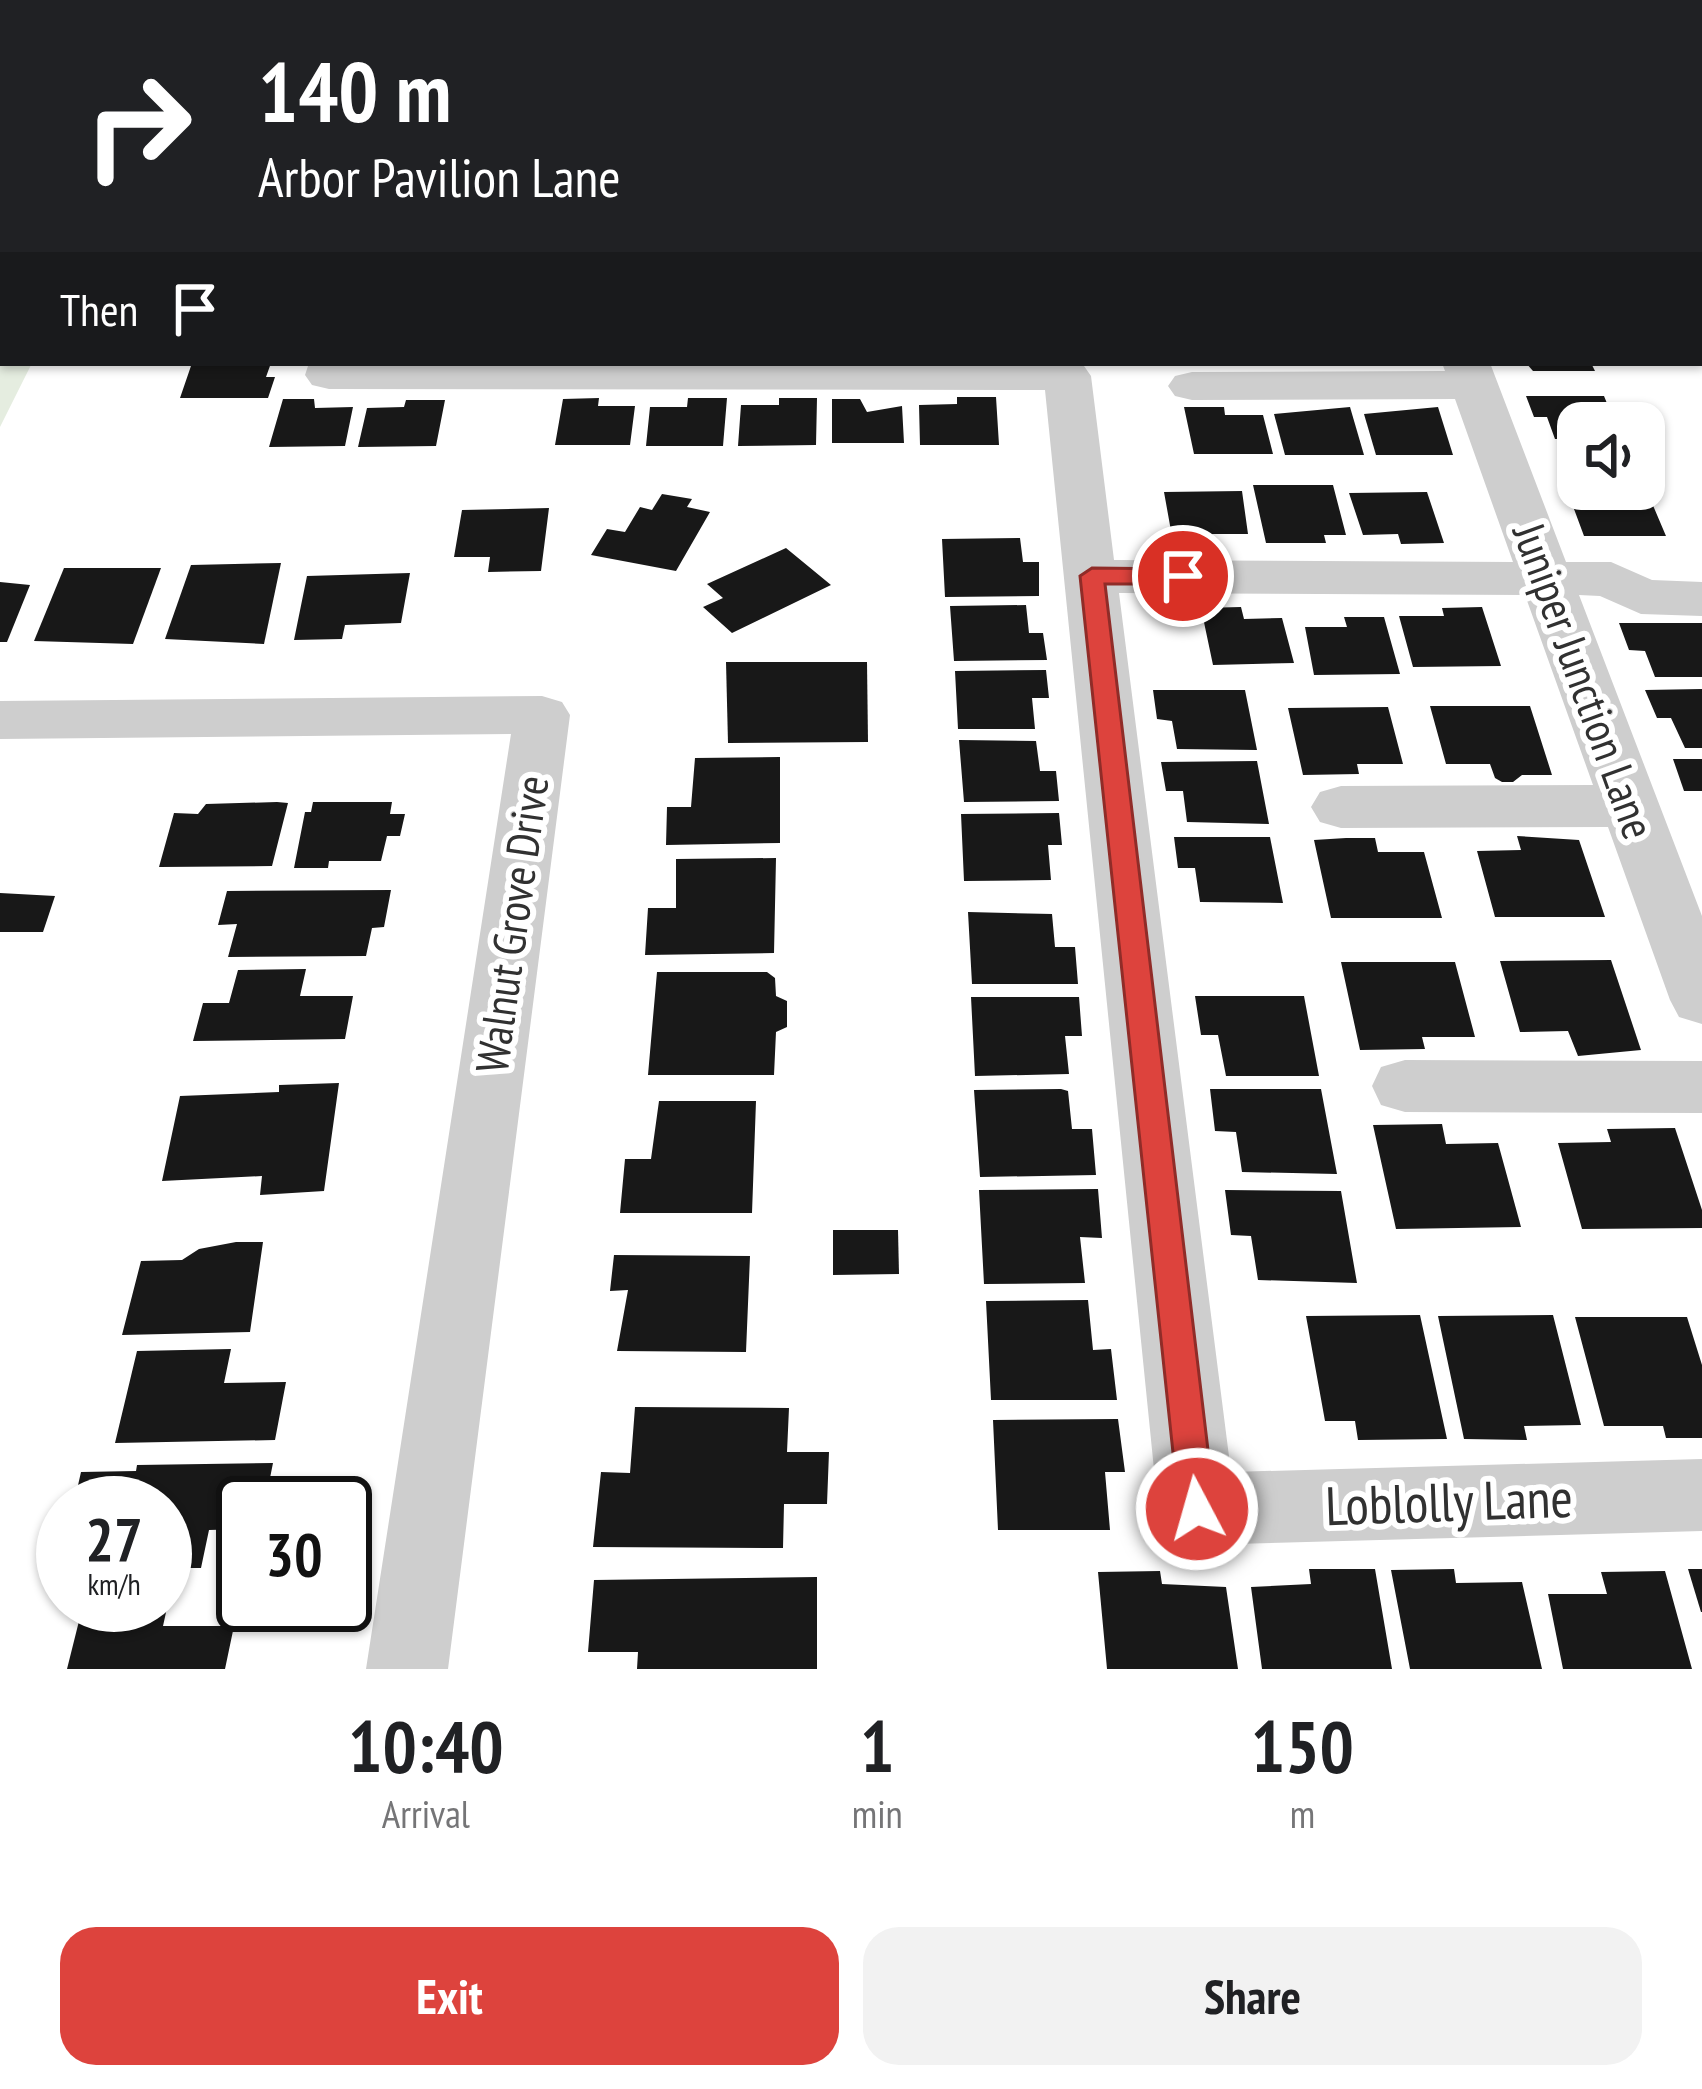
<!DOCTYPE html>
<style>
body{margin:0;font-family:"PT Sans Narrow",sans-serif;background:#f2f2f2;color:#202124;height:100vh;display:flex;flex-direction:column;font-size:45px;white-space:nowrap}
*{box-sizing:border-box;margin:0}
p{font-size:39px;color:#757577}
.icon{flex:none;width:66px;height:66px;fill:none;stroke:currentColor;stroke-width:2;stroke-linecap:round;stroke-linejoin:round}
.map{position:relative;height:1669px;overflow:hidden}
.side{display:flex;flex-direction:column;background:#fff;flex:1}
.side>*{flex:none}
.banner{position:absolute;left:0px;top:0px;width:1704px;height:366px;box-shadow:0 3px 9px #0004;background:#202124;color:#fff;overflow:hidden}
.controls{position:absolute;left:1557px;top:402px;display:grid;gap:24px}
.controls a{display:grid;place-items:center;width:108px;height:108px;border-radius:24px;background:#fff;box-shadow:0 3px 9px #0004;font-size:60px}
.speed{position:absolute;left:36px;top:1476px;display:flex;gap:24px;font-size:60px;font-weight:700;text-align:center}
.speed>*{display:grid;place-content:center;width:156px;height:156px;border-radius:50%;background:#fff;box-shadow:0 3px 9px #0004;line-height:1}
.speed small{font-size:30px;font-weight:400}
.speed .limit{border:6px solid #111;border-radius:18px;background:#fff;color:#111}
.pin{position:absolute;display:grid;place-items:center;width:102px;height:102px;color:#fff;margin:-51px;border:6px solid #fff;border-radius:50%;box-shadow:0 3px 12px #0007}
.me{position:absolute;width:132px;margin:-66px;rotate:354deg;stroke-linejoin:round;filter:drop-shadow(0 0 9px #0008)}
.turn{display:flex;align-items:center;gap:42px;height:252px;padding:0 60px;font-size:54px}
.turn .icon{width:156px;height:156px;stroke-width:2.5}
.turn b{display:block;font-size:84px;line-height:102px}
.then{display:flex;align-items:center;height:114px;padding:0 60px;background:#0003;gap:24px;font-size:45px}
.eta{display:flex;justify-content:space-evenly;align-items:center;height:204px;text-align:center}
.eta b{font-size:72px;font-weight:700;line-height:84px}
.action{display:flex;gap:24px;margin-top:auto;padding:24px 60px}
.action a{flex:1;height:138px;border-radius:36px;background:#dd433d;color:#fff;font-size:48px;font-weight:700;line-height:138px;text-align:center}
.action a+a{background:#f2f2f2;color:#202124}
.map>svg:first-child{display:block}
.green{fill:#e5ede0}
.building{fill:#181818}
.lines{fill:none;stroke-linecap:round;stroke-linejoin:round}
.lane{fill:#cecece;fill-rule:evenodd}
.street{fill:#cecece;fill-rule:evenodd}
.secondary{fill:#bbb;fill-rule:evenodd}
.route{fill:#dd433d;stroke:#902c28;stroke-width:3}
.labels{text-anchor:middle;stroke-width:12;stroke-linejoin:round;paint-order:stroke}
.street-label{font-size:45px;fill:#313131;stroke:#fff}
.near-street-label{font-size:54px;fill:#313131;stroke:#fff}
</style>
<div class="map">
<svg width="1702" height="1669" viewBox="0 0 1702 1669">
<rect width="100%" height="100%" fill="#fff"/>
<!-- green -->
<polygon class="green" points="0,0 226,0 3,3 3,363 32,363 0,427"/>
<!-- building -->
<g class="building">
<polygon points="192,363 271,363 266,377 275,377 268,398 180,398"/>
<polygon points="1526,363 1591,363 1595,371 1533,371"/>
<polygon points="1526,396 1604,396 1615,423 1578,423 1578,439 1555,439 1547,417 1534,417"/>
<polygon points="957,397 996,397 999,445 920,445 919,405 957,404"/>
<polygon points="599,398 598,406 635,406 630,445 555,445 563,399"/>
<polygon points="688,398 727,398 723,446 646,446 650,407 687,407"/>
<polygon points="779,398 817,398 816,445 738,446 741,405 779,405"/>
<polygon points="283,399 314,399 315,408 353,407 345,446 269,447"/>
<polygon points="832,399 860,399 867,412 902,406 904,443 832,443"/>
<polygon points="406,400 445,400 436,446 358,447 367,408 404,407"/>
<polygon points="1184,407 1224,407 1225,415 1263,415 1273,454 1194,454"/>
<polygon points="1350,407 1364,455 1285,455 1274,414"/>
<polygon points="1438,407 1453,455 1376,455 1364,414"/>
<polygon points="1253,485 1333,485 1346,535 1324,535 1326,543 1266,543"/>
<polygon points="1577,489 1646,489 1666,536 1584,536 1574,509 1585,509"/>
<polygon points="1242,491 1248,534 1212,534 1214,542 1173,542 1164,492"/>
<polygon points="1427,492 1444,543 1401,544 1398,534 1363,535 1349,493"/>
<polygon points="662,494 692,499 687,507 710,512 676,571 591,555 607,529 625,532 640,507 652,510"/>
<polygon points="549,508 541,571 488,572 490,557 454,557 462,510"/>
<polygon points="1020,538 1023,562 1039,562 1039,596 945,597 942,539"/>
<polygon points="786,548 831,585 732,633 703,607 723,598 707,584"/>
<polygon points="281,563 264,644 165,639 191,565"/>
<polygon points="64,568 161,568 133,644 34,641"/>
<polygon points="410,573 401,623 345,625 342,639 294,640 307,576"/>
<polygon points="0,582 30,585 7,642 0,642"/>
<polygon points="1026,605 1029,633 1043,633 1047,660 954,661 950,606"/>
<polygon points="1241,607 1244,619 1282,618 1294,663 1213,665 1201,608"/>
<polygon points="1482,607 1501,666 1413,667 1399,616 1444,616 1442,608"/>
<polygon points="1344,617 1384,617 1400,674 1314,675 1305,627 1347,627"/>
<polygon points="1619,623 1702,623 1702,677 1655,677 1645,651 1629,650"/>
<polygon points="726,662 867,662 868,742 728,743"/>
<polygon points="1046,670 1049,698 1032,698 1035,729 958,729 955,671"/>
<polygon points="1702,689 1702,748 1685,748 1671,718 1657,718 1645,690"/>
<polygon points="1153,690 1245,690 1257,750 1177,749 1172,721 1157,719"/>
<polygon points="1430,706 1530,706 1552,775 1522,775 1513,782 1502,782 1495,778 1490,764 1446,764"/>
<polygon points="1388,707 1403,764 1357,764 1359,774 1303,775 1288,708"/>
<polygon points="959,740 1036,741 1040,771 1056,771 1059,801 964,802"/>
<polygon points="780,757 780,843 666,845 667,807 691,807 695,758"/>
<polygon points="1673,759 1702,759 1702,791 1684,791"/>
<polygon points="1257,761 1269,824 1187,822 1183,791 1166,791 1161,762"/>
<polygon points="277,802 288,803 272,866 159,867 174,813 198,814 206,804"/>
<polygon points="313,802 392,802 390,814 405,814 400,836 387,836 381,861 329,861 328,868 294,868 305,812 311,812"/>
<polygon points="1059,813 1062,845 1048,845 1051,880 964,881 961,814"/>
<polygon points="1517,836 1579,840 1605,917 1495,917 1477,851 1521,850"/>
<polygon points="1174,837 1270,837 1283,903 1200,902 1195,868 1178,868"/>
<polygon points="1346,838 1375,838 1378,852 1424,852 1442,918 1331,918 1314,840"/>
<polygon points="776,858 774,953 645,955 648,908 676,908 676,859"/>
<polygon points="391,890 384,927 372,928 366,956 228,957 237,924 218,925 227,891"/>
<polygon points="0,893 55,896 43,932 0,932"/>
<polygon points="968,912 1052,914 1055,947 1075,947 1078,984 972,984"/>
<polygon points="1611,960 1641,1050 1578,1056 1568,1031 1520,1032 1500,961"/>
<polygon points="1341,962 1455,962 1475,1037 1422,1037 1425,1049 1360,1050"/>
<polygon points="306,969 300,996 353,996 345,1039 193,1041 203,1003 229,1003 238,970"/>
<polygon points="657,972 767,972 775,978 776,996 787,1001 787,1027 776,1032 774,1075 648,1075"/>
<polygon points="1195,996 1304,996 1319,1076 1226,1076 1218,1035 1201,1035"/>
<polygon points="971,997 1079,997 1082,1036 1065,1036 1069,1074 975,1076"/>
<polygon points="339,1083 324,1191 260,1195 262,1176 162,1181 180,1096 279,1092 279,1085"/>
<polygon points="1061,1089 1068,1091 1072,1129 1092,1129 1096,1175 980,1177 974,1090"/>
<polygon points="1210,1089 1321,1089 1337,1174 1242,1172 1236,1132 1215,1131"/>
<polygon points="659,1101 756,1101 752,1213 620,1213 625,1159 651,1159"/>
<polygon points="1442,1124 1446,1144 1498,1143 1521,1227 1396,1229 1373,1125"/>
<polygon points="1675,1128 1702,1210 1702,1228 1582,1229 1558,1143 1611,1142 1607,1129"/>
<polygon points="1098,1189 1102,1238 1080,1237 1085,1283 984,1284 979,1190"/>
<polygon points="1225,1190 1341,1191 1357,1283 1258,1280 1251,1236 1231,1235"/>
<polygon points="833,1230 898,1230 899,1274 833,1275"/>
<polygon points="236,1242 263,1242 250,1332 122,1335 141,1261 182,1260 199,1249"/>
<polygon points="614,1255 750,1256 746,1352 617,1351 628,1290 610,1291"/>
<polygon points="1088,1300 1093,1350 1111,1349 1117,1400 991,1400 986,1301"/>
<polygon points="1420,1315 1447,1439 1358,1440 1355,1421 1325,1421 1306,1316"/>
<polygon points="1553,1315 1581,1425 1524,1426 1527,1440 1464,1439 1438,1316"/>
<polygon points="1575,1317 1687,1317 1702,1365 1702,1438 1666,1438 1663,1426 1604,1426"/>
<polygon points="231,1349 224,1383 286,1382 275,1440 115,1443 137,1351"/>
<polygon points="635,1407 789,1408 787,1452 829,1452 827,1504 784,1504 783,1548 593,1547 601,1472 630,1473"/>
<polygon points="1118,1419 1125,1472 1105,1472 1110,1530 998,1530 993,1420"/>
<polygon points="273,1463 265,1503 243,1503 243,1529 209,1530 201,1568 165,1568 165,1503 74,1503 81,1472 136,1471 137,1465"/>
<polygon points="1309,1569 1375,1569 1392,1669 1262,1669 1251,1587 1311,1584"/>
<polygon points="1454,1569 1456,1583 1522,1582 1542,1669 1410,1669 1391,1570"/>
<polygon points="1688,1569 1702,1569 1702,1612 1701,1612"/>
<polygon points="1160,1571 1162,1584 1226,1587 1238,1669 1107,1669 1098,1572"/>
<polygon points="1665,1571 1692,1669 1563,1669 1548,1594 1607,1594 1601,1572"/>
<polygon points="817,1577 817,1669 637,1669 638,1652 588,1652 594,1580"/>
<polygon points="165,1585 172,1585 163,1626 234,1626 225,1669 67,1669 83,1605 165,1605"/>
</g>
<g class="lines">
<!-- lane -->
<rect class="lane" x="0" y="135" width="3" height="12"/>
<!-- street -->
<g class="street">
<polygon points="233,0 271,0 232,3"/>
<polygon points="1335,0 1554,0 1555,1 1333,3"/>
<polygon points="309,363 1072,363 1084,366 1091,376 1114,560 1513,562 1455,399 1192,400 1175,396 1168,386 1175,376 1192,372 1445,371 1442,363 1490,363 1566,562 1611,562 1652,580 1702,582 1702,616 1641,614 1600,596 1579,595 1702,916 1702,1024 1679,1017 1670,1000 1608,827 1341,828 1320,822 1311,807 1320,792 1341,786 1593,785 1525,595 1119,593 1231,1472 1702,1459 1702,1531 1197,1545 1169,1535 1158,1509 1045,390 329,389 312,385 305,375"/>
<polygon points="542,696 562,702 570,715 448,1669 366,1669 511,734 0,739 0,701"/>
<polygon points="1405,1060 1702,1061 1702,1113 1405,1112 1381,1105 1372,1086 1381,1067"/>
</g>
<!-- secondary -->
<g class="secondary">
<polygon points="1702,0 1702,13 1701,3 1515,1"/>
<rect x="1701" y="323" width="1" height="32"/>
</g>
</g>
<!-- route -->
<polygon class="route" points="1092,568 1183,569 1195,576 1183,584 1105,584 1215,1509 1209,1521 1197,1526 1184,1521 1179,1509 1080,576"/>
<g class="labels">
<!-- street labels -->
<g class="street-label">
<text transform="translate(1584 681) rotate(70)" y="16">Juniper Junction Lane</text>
<text transform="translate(512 924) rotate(-82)" y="16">Walnut Grove Drive</text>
</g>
<!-- near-street labels -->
<g class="near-street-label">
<text transform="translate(1449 1502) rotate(-2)" y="19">Loblolly Lane</text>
</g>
</g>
</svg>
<div class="controls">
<a><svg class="icon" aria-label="sound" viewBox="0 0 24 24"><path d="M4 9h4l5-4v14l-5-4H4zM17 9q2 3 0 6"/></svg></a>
</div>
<div class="speed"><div>27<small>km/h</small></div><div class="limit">30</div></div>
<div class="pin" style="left:1183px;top:576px;background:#d93025"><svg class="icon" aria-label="arrive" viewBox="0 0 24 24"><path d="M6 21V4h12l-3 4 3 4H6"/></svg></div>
<svg class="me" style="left:1197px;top:1509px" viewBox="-20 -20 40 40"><circle r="17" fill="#dd433d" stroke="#fff" stroke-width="3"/><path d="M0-11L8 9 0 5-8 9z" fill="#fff"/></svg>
<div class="banner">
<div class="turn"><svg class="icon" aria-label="right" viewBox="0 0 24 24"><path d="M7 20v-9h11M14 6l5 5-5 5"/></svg><div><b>140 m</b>Arbor Pavilion Lane</div></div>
<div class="then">Then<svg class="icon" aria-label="arrive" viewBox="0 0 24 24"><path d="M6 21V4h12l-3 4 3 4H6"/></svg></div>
</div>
</div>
<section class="side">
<div class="eta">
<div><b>10:40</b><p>Arrival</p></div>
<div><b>1</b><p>min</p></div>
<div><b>150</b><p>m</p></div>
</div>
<div class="action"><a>Exit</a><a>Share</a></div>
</section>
